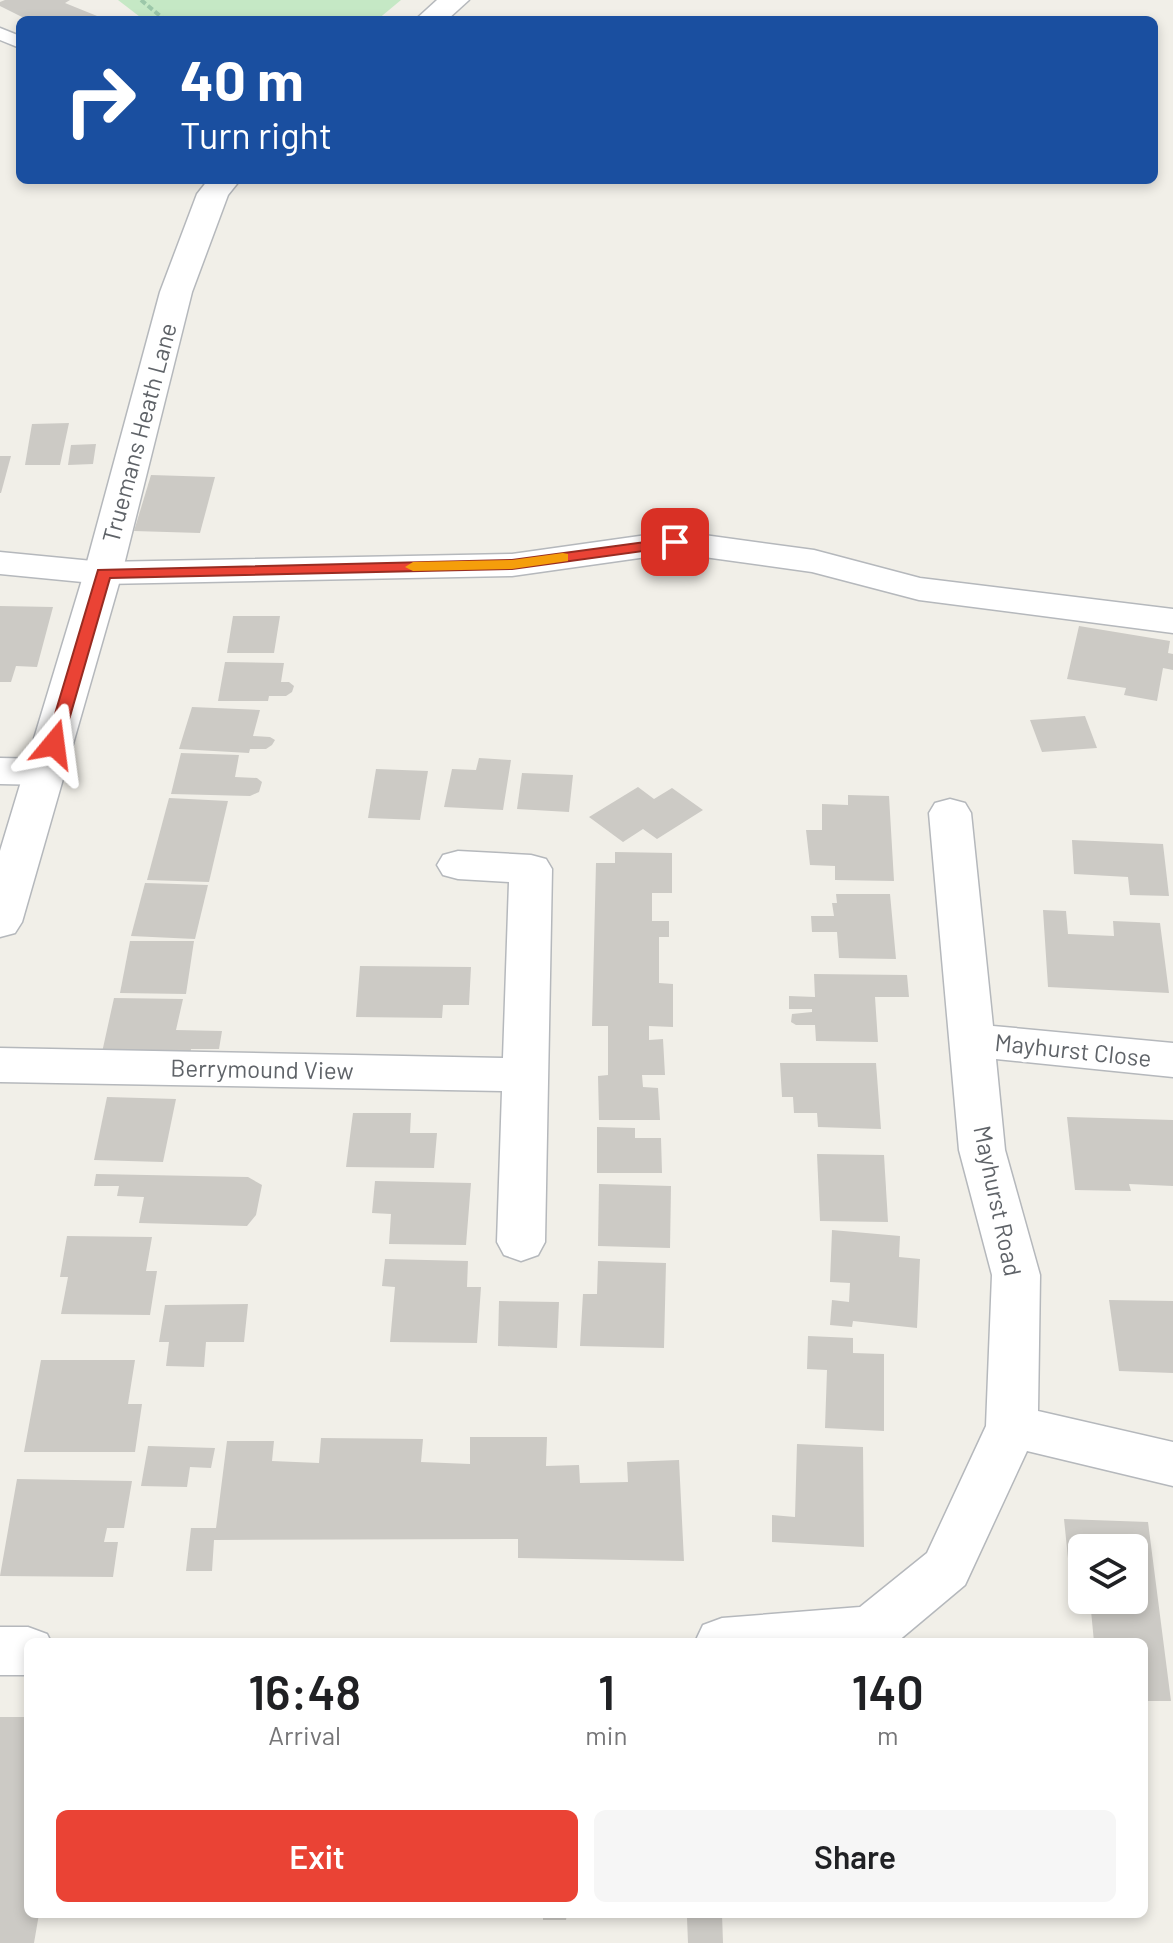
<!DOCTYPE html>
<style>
body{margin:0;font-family:Barlow,sans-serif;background:#f6f6f6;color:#202124;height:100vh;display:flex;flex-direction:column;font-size:30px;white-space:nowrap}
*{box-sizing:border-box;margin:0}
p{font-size:26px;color:#757577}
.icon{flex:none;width:44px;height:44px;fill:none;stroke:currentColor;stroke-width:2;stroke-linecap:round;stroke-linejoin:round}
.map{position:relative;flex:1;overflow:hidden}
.drawer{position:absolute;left:24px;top:1638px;width:1124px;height:280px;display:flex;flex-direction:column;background:#fff;border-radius:12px;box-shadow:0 4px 12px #0003}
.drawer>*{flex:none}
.top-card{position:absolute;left:16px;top:16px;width:1142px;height:168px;border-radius:12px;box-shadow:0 4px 12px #0003;background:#1a4fa0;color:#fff;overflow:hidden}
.tools{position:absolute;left:1068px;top:1534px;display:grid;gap:16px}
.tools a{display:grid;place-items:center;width:80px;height:80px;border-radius:12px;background:#fff;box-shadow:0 4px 12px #0003;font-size:40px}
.pin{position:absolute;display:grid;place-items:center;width:68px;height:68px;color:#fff;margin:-34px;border-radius:16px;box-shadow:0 4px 12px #0006}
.me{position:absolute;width:88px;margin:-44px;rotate:16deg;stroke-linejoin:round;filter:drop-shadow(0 0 6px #0008)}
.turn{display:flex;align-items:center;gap:28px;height:168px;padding:0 32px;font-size:36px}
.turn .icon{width:104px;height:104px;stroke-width:2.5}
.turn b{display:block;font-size:56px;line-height:68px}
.eta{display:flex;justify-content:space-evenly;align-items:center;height:136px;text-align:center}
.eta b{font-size:48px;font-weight:600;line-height:56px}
.cta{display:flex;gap:16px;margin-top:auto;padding:16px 32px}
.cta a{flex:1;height:92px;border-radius:12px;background:#ea4335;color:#fff;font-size:32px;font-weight:600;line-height:92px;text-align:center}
.cta a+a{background:#f6f6f6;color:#202124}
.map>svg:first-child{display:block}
.green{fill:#c5e8c5}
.building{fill:#cccac5}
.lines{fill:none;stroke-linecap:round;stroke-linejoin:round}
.service-casing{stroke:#b5b8bc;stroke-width:3}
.minor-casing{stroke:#b5b8bc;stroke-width:3}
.tertiary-casing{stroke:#b5b8bc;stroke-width:3}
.path{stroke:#9cc7a9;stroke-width:4;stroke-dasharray:6 3;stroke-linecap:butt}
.service{fill:#fff;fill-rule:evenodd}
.minor{fill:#fff;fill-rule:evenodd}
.tertiary{fill:#fff;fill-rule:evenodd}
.route{fill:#ea4335;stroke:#982c22;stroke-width:2}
.slow{fill:#f59e0b}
.labels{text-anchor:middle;stroke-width:7;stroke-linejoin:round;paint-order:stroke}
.street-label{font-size:24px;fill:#5f6368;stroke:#fff}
</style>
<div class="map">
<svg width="1173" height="1943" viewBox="0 0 1173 1943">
<rect width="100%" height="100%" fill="#f1efe8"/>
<!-- green -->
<polygon class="green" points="118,0 401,0 377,20 144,20"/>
<!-- building -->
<g class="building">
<polygon points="5,0 70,0 65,3 107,20 28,20 0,6 0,2"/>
<polygon points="69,423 60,465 25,465 32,424"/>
<polygon points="96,444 93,464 68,465 71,445"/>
<polygon points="0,456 11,456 1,493 0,493"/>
<polygon points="151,475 215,477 200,533 134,531"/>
<polygon points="0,606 53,607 37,667 16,666 11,682 0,682"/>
<polygon points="233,616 280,616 274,653 227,653"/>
<polygon points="1079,626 1170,641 1168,653 1173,654 1173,670 1163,668 1157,701 1124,695 1126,688 1067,679"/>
<polygon points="225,662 284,663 281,682 289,682 294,686 292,692 286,696 269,696 268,701 218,701"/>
<polygon points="192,707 260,710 253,736 270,737 275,740 272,745 266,749 250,749 249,753 179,749"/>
<polygon points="1085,716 1097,748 1042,752 1030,720"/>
<polygon points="181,753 239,755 235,777 257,778 262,782 259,792 250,796 171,794"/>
<polygon points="479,758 511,760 503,810 444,807 452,769 476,770"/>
<polygon points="376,769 428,771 420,820 368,818"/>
<polygon points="522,773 573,775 569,812 517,809"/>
<polygon points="638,787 654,799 672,788 703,810 657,839 643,829 623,842 589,817"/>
<polygon points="848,795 889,796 894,881 835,880 835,866 810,865 806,830 822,830 822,804 848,805"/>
<polygon points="169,798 228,801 209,882 147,880"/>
<polygon points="1072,840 1163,844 1169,896 1130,895 1128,877 1074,874"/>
<polygon points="615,852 672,853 672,893 652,893 652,921 669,921 669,937 659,937 659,983 673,984 673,1027 649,1026 649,1040 663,1039 665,1075 642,1075 643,1087 658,1088 660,1120 599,1120 598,1076 608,1075 608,1026 592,1026 596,863 615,863"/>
<polygon points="145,883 208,885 195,939 131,936"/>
<polygon points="836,894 890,894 896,959 839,958 837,932 812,932 811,916 834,916 832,903 837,903"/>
<polygon points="1043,910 1066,911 1068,934 1114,936 1113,921 1160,923 1169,993 1048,987"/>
<polygon points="130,941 194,941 186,994 120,993"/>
<polygon points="360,966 471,967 469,1005 443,1005 442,1018 356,1017"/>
<polygon points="814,974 907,975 909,997 875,997 878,1042 816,1041 815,1025 796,1025 791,1022 792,1014 812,1012 812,1009 789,1009 789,996 815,997"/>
<polygon points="114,998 183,999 176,1030 222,1031 219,1049 191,1049 189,1059 101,1057"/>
<polygon points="780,1063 876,1063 881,1129 818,1127 817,1113 794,1113 793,1097 782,1097"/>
<polygon points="107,1097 176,1099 163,1162 94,1160"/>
<polygon points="353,1113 411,1113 410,1133 437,1133 434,1168 346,1167"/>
<polygon points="1067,1117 1173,1120 1173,1186 1129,1184 1131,1191 1075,1190"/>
<polygon points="597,1127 635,1128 635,1138 661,1138 662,1173 597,1173"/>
<polygon points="817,1154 884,1155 888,1222 820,1221"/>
<polygon points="96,1174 248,1177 262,1185 256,1215 247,1226 139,1223 144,1197 117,1196 119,1186 94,1186"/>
<polygon points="375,1181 471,1183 466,1245 389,1244 391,1214 372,1213"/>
<polygon points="599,1184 671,1186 670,1248 598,1246"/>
<polygon points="832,1230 900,1236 899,1257 920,1259 917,1328 853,1321 852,1327 830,1325 832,1300 849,1302 850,1283 830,1282"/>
<polygon points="67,1236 152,1237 146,1271 157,1271 150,1315 61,1314 68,1277 60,1277"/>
<polygon points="385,1259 468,1261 467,1287 481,1287 477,1343 390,1342 395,1287 382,1286"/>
<polygon points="598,1261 666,1263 664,1348 580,1346 583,1294 597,1294"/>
<polygon points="1109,1300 1173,1301 1173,1373 1119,1371"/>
<polygon points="499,1301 559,1302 557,1348 498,1346"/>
<polygon points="248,1304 244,1342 206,1342 204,1367 166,1366 169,1342 159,1342 165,1305"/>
<polygon points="808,1336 853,1338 853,1353 884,1354 884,1431 825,1428 827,1370 807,1369"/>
<polygon points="41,1360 135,1360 128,1404 142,1404 135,1452 24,1452"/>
<polygon points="470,1437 547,1437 546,1466 579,1465 580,1483 628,1482 627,1462 679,1460 684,1561 518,1558 518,1539 214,1540 212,1571 186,1571 191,1528 216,1528 227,1441 274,1441 272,1461 319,1463 321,1438 423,1439 421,1462 470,1464"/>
<polygon points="797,1444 863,1447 864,1547 772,1542 772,1515 795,1517"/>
<polygon points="148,1446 215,1448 211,1468 190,1467 187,1487 141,1486"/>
<polygon points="17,1479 132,1481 124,1528 107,1528 104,1542 118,1542 113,1577 0,1576"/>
<polygon points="1064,1519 1148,1522 1171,1701 1144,1701 1144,1642 1094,1642 1090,1600 1134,1600 1134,1548 1082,1548 1082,1568 1069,1568"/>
<polygon points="0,1717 28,1717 28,1914 39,1914 34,1943 0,1943"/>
<polygon points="543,1914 567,1914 566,1920 543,1920"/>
<polygon points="646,1914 722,1914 723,1943 688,1943 687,1918 646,1918"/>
</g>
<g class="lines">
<defs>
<polygon id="service" points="0,28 20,36 20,48 0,40"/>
<g id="minor">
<polygon points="675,531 814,550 920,578 1173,609 1173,633 919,600 812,572 675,553 512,576 103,584 0,574 0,552 103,562 512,554"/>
<polygon points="0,758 46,759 60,763 66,772 60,781 46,785 0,784"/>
<polygon points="950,799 965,803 971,813 993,1026 1173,1043 1173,1077 996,1059 1005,1150 1040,1275 1038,1411 1173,1442 1173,1486 1027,1451 965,1585 897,1642 695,1642 703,1625 722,1618 860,1607 927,1553 986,1426 992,1275 959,1150 929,813 935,803"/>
<polygon points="458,851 531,855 546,859 552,869 545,1242 538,1255 521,1261 504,1255 497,1242 502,1091 0,1082 0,1048 503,1058 509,882 458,879 443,875 437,865 443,855"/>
<polygon points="0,1627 28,1627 47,1634 51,1642 28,1642 28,1675 0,1675"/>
</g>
<g id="tertiary">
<polygon points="437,0 469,0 447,20 415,20"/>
<polygon points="208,180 240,180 228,195 192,292 122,573 22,922 15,933 0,937 0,851 84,573 160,292 197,194"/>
</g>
</defs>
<!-- service casing -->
<use href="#service" class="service-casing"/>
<!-- minor casing -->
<use href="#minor" class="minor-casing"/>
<!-- tertiary casing -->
<use href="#tertiary" class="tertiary-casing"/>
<!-- path -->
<polyline class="path" points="141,0 165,20"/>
<!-- service -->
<use href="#service" class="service"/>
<!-- minor -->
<use href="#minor" class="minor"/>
<!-- tertiary -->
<use href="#tertiary" class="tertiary"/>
</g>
<!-- route -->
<polygon class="route" points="675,538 680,539 680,546 512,569 110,578 62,744 54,749 46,744 98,570 512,560"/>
<!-- slow -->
<polygon class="slow" points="563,553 568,554 568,561 512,569 413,571 405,567 413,562 512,560"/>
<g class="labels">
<!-- street labels -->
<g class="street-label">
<text transform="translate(140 433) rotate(-75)" y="8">Truemans Heath Lane</text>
<text transform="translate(1073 1051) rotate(6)" y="8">Mayhurst Close</text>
<text transform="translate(262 1070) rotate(1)" y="8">Berrymound View</text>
<text transform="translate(997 1201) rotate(78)" y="8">Mayhurst Road</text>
</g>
</g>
</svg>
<div class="tools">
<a><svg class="icon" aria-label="layers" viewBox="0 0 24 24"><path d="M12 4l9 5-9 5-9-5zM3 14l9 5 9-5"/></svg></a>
</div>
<div class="pin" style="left:675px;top:542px;background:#d93025"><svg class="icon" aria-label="arrive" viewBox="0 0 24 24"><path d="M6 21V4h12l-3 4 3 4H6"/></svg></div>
<svg class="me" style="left:54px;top:744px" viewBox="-20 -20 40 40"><path d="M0-17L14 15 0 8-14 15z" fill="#ea4335" stroke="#fff" stroke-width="4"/></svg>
<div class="top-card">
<div class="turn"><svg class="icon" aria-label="right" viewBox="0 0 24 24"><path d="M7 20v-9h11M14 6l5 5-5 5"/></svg><div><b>40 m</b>Turn right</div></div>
</div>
<section class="drawer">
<div class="eta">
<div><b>16:48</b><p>Arrival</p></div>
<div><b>1</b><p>min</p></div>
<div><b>140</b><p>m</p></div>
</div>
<div class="cta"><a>Exit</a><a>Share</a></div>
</section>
</div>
